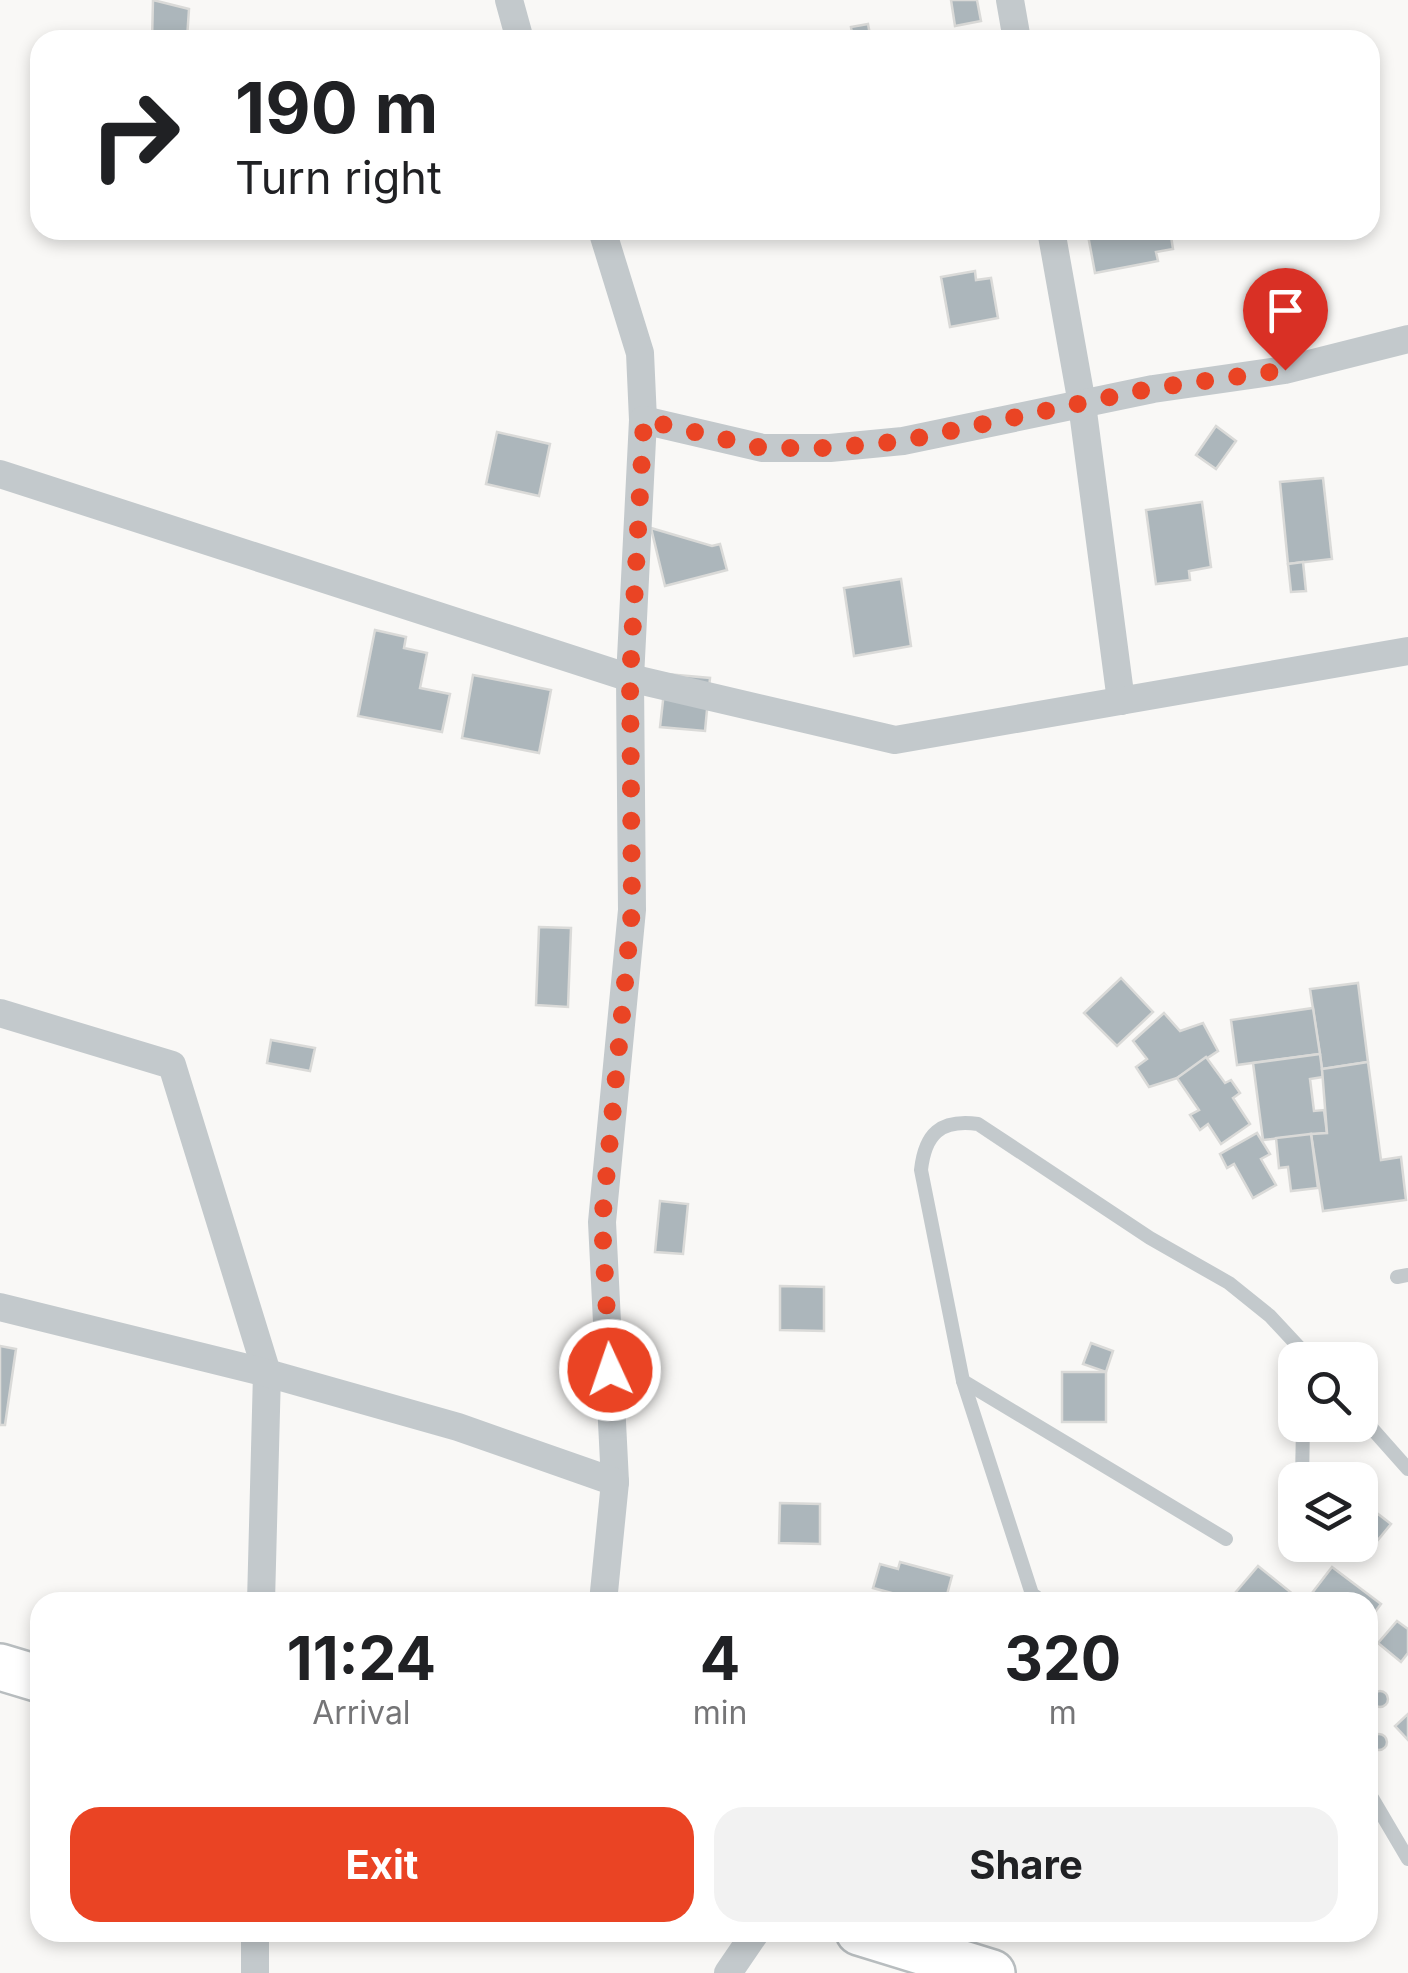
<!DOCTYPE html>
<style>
body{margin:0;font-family:Inter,sans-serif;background:#f2f2f2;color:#202124;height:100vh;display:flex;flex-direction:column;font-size:38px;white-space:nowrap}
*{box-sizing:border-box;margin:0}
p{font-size:32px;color:#757577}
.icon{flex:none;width:55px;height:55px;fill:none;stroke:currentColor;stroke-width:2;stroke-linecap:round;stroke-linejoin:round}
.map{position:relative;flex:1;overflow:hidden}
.sheet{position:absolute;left:30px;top:1592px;width:1348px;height:350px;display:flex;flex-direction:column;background:#fff;border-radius:30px;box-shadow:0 5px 15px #0003}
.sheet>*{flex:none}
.top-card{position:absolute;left:30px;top:30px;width:1350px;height:210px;border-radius:30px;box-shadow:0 5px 15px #0003;background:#fff;color:#202124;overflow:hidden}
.buttons{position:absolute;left:1278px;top:1342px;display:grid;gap:20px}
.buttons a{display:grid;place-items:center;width:100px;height:100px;border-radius:20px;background:#fff;box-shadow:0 5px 15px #0003;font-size:50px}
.pin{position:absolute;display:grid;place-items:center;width:85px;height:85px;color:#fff;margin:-102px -42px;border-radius:50% 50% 50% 0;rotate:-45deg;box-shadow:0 0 10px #0007}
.pin .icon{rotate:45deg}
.me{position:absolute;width:110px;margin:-55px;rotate:357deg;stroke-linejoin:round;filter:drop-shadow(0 0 8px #0008)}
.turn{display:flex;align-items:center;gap:35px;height:210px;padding:0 40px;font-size:45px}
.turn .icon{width:130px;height:130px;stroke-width:2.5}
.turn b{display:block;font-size:70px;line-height:85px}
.eta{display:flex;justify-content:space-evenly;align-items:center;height:170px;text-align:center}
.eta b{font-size:60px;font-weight:700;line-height:70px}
.primary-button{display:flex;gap:20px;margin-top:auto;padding:20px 40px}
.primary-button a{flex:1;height:115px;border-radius:30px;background:#ea4424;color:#fff;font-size:40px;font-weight:700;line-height:115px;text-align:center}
.primary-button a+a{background:#f2f2f2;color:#202124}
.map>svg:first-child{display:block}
.building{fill:#acb6bb;stroke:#dadad8;stroke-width:2.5}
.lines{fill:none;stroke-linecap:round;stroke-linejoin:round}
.trunk-casing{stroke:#b8bdbf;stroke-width:50}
.service{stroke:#c3c9cc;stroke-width:14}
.minor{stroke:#c3c9cc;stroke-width:28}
.trunk{stroke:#fff;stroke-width:45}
.route{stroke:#ea4424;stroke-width:18;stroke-dasharray:0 32.4}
</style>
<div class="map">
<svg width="1408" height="1973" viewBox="0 0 1408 1973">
<rect width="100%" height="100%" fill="#f9f8f6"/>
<!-- building -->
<g class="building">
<polygon points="153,0 189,9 187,39 194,40 152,40"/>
<polygon points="951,0 977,0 981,21 955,26"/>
<polygon points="868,24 871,40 853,40 851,27"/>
<polygon points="1087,230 1170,230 1173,249 1156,252 1158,261 1095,273"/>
<polygon points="975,271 976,280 991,278 998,318 950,327 941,277"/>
<polygon points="1216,426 1236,441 1216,469 1196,455"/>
<polygon points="497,432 550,444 539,496 486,484"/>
<polygon points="1323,478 1332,559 1288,564 1280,482"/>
<polygon points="1202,502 1211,567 1189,571 1190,580 1156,584 1146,510"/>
<polygon points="651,528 712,546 720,544 727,570 665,586"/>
<polygon points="1303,562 1306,591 1291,592 1288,564"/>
<polygon points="901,579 911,646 854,656 844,588"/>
<polygon points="375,630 406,637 404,648 427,653 420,688 450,694 442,732 358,716"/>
<polygon points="666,674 710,678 705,731 660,727"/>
<polygon points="473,675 551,690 539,753 462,738"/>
<polygon points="539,927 571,928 568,1007 536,1005"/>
<polygon points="1121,978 1153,1012 1117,1046 1084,1013"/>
<polygon points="1358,983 1368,1062 1322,1069 1310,989"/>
<polygon points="1313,1008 1320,1054 1237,1065 1231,1020"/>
<polygon points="1164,1013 1180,1031 1203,1023 1218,1051 1177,1078 1149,1087 1136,1067 1147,1059 1133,1041"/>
<polygon points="271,1040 315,1048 310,1071 267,1063"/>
<polygon points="1320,1054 1323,1077 1310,1079 1314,1111 1324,1110 1327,1133 1263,1140 1253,1063"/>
<polygon points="1206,1057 1225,1083 1231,1080 1240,1093 1233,1098 1250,1124 1221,1144 1208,1124 1200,1130 1190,1115 1199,1110 1177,1078"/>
<polygon points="1368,1062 1381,1160 1401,1157 1406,1200 1323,1211 1311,1134 1327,1133 1322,1069"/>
<polygon points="1257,1133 1270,1154 1261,1159 1276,1185 1253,1198 1234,1164 1227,1168 1220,1154"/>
<polygon points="1311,1134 1318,1188 1291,1191 1288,1167 1279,1168 1276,1138"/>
<polygon points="660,1201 688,1204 683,1254 655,1252"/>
<polygon points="780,1286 824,1287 824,1331 780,1330"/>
<polygon points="1091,1343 1113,1351 1106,1372 1083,1364"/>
<polygon points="0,1346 16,1349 5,1425 0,1425"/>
<rect x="1062" y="1372" width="44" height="50"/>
<polygon points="1360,1500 1391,1524 1364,1557 1350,1545 1360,1545"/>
<polygon points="780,1503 820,1504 820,1544 779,1543"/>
<polygon points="900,1562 952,1576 945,1602 925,1602 873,1588 880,1564 898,1569"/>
<polygon points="1258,1566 1299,1599 1296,1602 1246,1602 1235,1593"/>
<polygon points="1332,1567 1381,1604 1368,1621 1368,1602 1316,1602 1309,1597"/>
<polygon points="1397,1621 1408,1629 1408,1653 1401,1662 1378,1643"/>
<circle cx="1380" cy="1699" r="8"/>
<polygon points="1408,1714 1408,1740 1395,1726"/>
<circle cx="1379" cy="1742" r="8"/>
</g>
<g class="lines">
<defs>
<g id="trunk">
<polyline points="0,1667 40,1679"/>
<polyline points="859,1932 992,1973"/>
</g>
</defs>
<!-- trunk casing -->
<use href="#trunk" class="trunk-casing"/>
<!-- service -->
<g class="service">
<polyline points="1397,1277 1408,1275"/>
<polyline points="963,1381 1226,1539"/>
<polyline points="1360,1415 1408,1469"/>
<polyline points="1302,1480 1303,1425"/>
<path d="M 1043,1602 L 1032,1594 L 963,1381 L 921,1170 C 925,1134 940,1119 978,1124 L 1150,1238 L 1229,1283 L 1270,1316 L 1311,1360"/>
<polyline points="1368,1791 1408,1859"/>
</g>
<!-- minor -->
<g class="minor">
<polyline points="509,0 520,40"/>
<polyline points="1010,0 1017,40"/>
<polyline points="602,230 640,353 643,420 630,678 632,910 602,1222 615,1482"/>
<polyline points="1051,230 1082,404 1121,701"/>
<polyline points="643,420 763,448 830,448 903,441 1153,389 1285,370 1408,339"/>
<polyline points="0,474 630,678 895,740 1408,651"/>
<polyline points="0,1013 172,1065 267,1373 261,1602"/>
<polyline points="0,1307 267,1373 458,1427 615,1482 603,1602"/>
<polyline points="255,1973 255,1932"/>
<polyline points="728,1973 756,1932"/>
</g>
<!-- trunk -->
<use href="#trunk" class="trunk"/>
</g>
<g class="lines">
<!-- route -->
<polyline class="route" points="610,1370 602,1222 632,910 630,678 644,420 762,448 830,448 903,441 1153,388 1285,370"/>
</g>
</svg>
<div class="buttons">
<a><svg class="icon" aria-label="search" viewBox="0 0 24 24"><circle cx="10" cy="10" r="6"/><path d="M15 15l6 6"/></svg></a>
<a><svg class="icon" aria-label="layers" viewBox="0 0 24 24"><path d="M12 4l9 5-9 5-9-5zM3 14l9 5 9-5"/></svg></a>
</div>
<div class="pin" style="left:1285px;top:370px;background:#d93025"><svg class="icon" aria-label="arrive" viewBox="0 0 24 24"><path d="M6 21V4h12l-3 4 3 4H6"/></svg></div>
<svg class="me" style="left:610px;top:1370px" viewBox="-20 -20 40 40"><circle r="17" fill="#ea4424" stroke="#fff" stroke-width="3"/><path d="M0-11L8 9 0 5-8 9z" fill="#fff"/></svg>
<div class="top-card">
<div class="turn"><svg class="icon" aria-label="right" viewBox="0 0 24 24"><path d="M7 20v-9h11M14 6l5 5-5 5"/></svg><div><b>190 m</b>Turn right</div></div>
</div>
<section class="sheet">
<div class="eta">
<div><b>11:24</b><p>Arrival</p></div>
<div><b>4</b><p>min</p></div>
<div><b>320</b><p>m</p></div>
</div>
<div class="primary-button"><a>Exit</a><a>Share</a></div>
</section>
</div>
